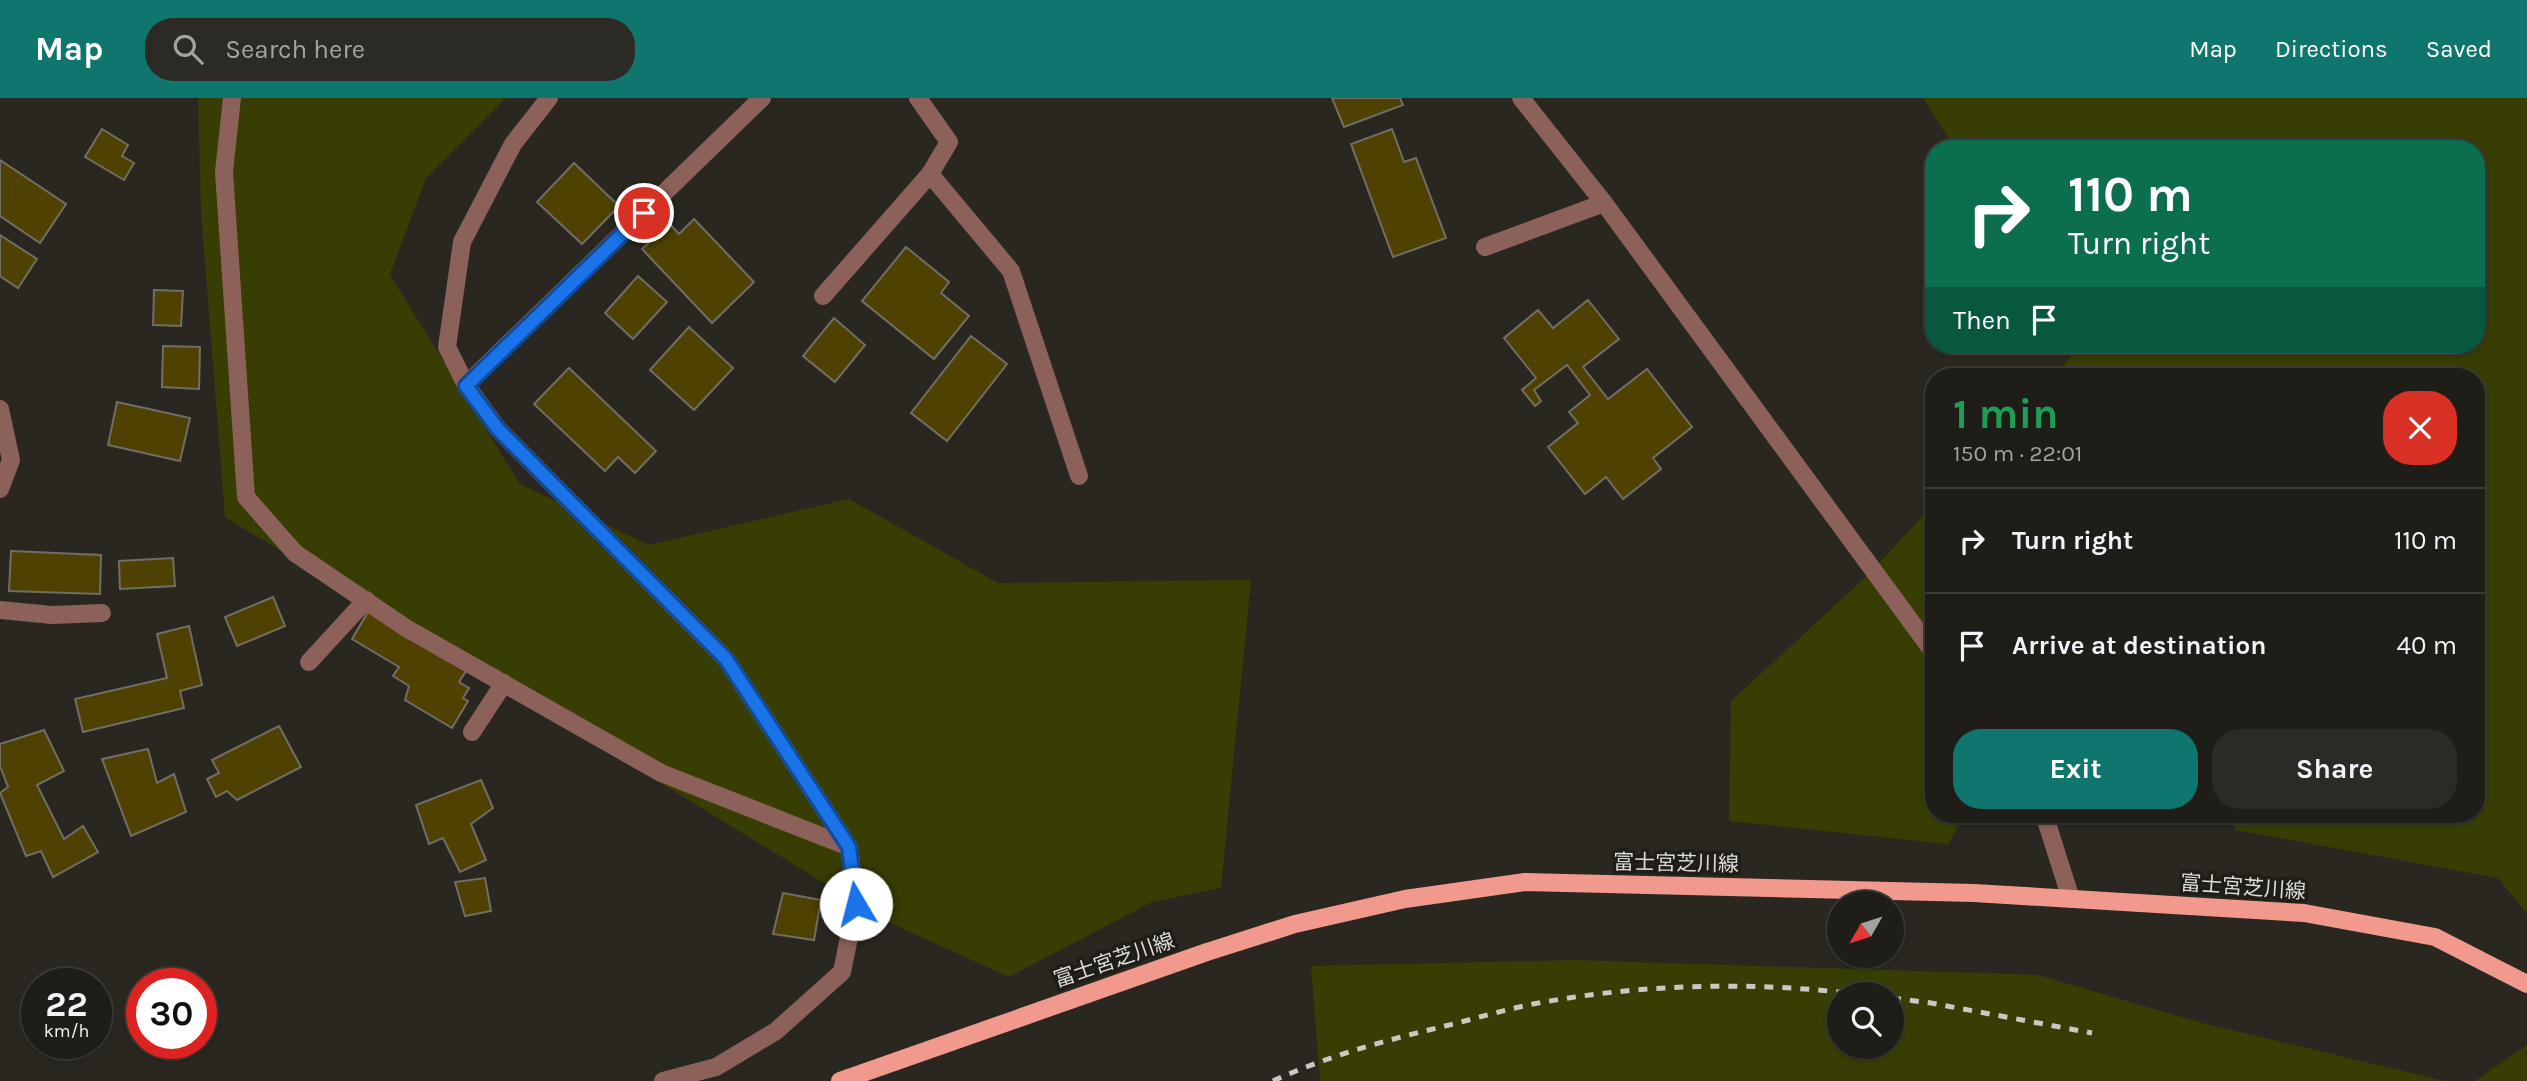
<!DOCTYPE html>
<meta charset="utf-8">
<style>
body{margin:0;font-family:Karla,"Noto Sans JP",sans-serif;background:#2c2a24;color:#f1f3f6;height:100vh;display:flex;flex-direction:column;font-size:26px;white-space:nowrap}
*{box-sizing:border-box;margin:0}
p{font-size:23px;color:#a1a2a1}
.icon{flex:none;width:38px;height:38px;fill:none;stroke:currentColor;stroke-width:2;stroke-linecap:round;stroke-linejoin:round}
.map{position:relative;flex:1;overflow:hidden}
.details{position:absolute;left:1925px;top:270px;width:560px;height:455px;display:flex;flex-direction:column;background:#1f1d17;border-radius:28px;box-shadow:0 2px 5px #0004,0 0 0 2px #3c3b36}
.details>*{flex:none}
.guide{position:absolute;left:1925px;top:42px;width:560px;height:214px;border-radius:28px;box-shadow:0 2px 5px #0004,0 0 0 2px #3c3b36;background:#0b6e4f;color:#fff;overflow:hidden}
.needle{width:46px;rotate:231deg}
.tools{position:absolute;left:1827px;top:793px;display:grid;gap:14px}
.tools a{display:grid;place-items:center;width:77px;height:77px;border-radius:50%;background:#1f1d17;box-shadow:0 2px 5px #0004,0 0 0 2px #3c3b36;font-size:35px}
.speed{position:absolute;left:21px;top:870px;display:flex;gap:14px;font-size:35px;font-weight:700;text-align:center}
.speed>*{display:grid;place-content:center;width:91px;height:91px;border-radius:50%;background:#1f1d17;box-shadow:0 2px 5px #0004,0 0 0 2px #3c3b36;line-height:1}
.speed small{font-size:18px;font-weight:400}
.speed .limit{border:10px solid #d22;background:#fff;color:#111}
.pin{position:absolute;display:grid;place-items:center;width:60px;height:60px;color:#fff;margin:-30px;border:4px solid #fff;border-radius:50%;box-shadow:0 2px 7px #0007}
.me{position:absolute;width:77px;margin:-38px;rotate:352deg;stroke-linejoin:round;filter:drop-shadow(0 0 5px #0008)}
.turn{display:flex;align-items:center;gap:24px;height:147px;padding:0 28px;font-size:32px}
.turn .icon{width:91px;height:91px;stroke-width:2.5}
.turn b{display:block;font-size:49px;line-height:60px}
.then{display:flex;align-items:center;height:66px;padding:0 28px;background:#0003;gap:14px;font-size:26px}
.round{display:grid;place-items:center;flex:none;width:74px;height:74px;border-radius:28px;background:#2c2a24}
.overview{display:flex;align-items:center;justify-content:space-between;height:119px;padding:0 28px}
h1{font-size:42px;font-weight:700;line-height:52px;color:#1e9e55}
.button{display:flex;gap:14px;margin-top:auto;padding:14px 28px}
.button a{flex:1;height:80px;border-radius:28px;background:#0f766e;color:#fff;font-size:28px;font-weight:700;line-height:80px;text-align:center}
.button a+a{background:#2c2a24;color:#f1f3f6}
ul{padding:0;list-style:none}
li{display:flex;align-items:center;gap:21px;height:105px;padding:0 28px;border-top:2px solid #3c3b36}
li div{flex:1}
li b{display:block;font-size:26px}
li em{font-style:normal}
header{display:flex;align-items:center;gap:42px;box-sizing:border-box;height:98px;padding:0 35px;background:#0f766e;color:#fff}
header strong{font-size:33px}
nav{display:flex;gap:38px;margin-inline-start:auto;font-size:24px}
.search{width:490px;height:63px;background:#2c2a24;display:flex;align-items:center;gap:18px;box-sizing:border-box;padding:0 24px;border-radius:28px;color:#a1a2a1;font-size:26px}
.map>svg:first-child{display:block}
.green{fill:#383d04;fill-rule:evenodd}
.building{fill:#4e4102;stroke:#706e65;stroke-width:2}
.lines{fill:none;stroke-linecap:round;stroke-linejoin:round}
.minor{stroke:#8b615a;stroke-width:18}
.major{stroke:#f1998c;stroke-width:18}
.rail{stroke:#c9c8c3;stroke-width:5;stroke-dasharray:9 9;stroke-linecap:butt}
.route-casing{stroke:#114b97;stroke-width:18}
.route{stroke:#1a73e8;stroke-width:12}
.labels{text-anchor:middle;stroke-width:7;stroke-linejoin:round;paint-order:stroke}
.street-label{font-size:21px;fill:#dddcd7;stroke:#1f1d16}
</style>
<header>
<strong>Map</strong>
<div class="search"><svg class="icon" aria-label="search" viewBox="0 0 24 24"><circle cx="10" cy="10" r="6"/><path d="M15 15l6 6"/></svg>Search here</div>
<nav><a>Map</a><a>Directions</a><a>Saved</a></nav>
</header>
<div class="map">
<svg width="2527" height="983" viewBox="0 0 2527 983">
<rect width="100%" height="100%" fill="#29271f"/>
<!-- green -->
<g class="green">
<polygon points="198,0 506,0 426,80 390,177 520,386 649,447 849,401 998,485 1251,482 1221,790 1152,804 1009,879 888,824 225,419 201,114"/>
<polygon points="1923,0 2527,0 2527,816 2498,780 2236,732 2226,716 2476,716 2476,278 2053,278 2079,250 2077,247 2476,247 2476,51 1955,51"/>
<polygon points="1934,406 1934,716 1965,716 1948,746 1729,723 1731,603 1868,477"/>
<path d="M 1574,862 L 2038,877 L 2202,925 L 2445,983 L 1320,983 L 1311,868 ZM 1892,896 L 1892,948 L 1839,948 L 1839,896 Z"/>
<polygon points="2527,946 2527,983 2475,983 2527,947"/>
</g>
<!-- building -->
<g class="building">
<polygon points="1332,0 1400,0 1403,7 1344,29"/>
<polygon points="102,31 128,47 122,58 134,65 124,82 85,59"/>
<polygon points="1392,31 1404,64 1416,60 1446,140 1393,159 1351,46"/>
<polygon points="0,62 66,106 40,145 0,118"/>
<polygon points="574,65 619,108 582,146 537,104"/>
<polygon points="694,121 754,184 712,225 642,151 669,125 679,136"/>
<polygon points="0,137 37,161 18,190 0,178"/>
<polygon points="906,149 949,184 941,195 969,218 934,261 862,203"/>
<polygon points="638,178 667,204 633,241 605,215"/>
<polygon points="154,192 183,193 181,228 153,227"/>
<polygon points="1588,202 1619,241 1583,269 1608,301 1647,271 1692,329 1653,360 1661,371 1623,401 1606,379 1585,396 1548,349 1578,325 1569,314 1590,297 1567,267 1534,292 1541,303 1535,308 1522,292 1536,280 1504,240 1538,212 1553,230"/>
<polygon points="834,220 865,247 835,284 803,258"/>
<polygon points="689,229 733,270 694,312 650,272"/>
<polygon points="971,238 1007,266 947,343 911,315"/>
<polygon points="163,248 200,249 199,291 162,289"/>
<polygon points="569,270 656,353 635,375 618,359 605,373 534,306"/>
<polygon points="117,304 190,320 180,363 108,347"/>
<polygon points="11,453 101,457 100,496 9,493"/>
<polygon points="173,460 175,488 120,491 119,463"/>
<polygon points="273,499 285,528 237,548 225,519"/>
<polygon points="368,514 466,573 459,584 469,590 463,600 468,603 452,630 405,602 409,588 393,578 399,569 352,541"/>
<polygon points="189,528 202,587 180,593 184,610 83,634 75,601 167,580 157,536"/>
<polygon points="279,628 301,669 237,702 227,693 216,699 207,681 219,675 212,662"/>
<polygon points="44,632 64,673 37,687 64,741 83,728 98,754 53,779 41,753 26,758 0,695 8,689 0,668 0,646"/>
<polygon points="148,651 157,685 174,676 186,714 131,738 102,661"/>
<polygon points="481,682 493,710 471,726 486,762 460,774 443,740 429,746 416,707"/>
<polygon points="485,780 491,813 465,818 455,784"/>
<polygon points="783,795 821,802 814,842 773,836"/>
</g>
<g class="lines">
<!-- minor -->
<g class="minor">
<polyline points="232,0 224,74 246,399 295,455 406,530 661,675 849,749"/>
<polyline points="549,0 513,46 462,144 447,249 466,287 498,331 726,561 849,749 856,805 842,874 776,933 716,969 663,983"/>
<polyline points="918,0 949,44 930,76 1011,173 1079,378"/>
<polyline points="1521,0 1604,105 1934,555"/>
<polyline points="1485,149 1604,105"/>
<polyline points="823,198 930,76"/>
<polyline points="466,287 762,0"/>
<polyline points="0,311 11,362 0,391"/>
<polyline points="0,512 52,517 102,515"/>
<polyline points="309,564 366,502"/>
<polyline points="472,634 504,585"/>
<polyline points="2044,716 2071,801"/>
</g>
<!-- major -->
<polyline class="major" points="840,983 1207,854 1295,826 1405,801 1525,784 1974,795 2304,815 2435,839 2527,886"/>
<!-- rail -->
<g class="rail">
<polyline points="1892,900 1931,905 2092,935"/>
<path d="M 1273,983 C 1327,958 1387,942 1445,928 C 1474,921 1503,912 1533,906 C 1639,886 1750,883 1856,896"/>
</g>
</g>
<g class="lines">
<defs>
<polyline id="route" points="644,115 466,288 498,331 726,561 849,749 856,806"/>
</defs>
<!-- route casing -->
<use href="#route" class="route-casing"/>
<!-- route -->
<use href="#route" class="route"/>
</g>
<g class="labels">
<!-- street labels -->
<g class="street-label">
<text transform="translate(1676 765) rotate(1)" y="7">富士宮芝川線</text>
<text transform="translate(2243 789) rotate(4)" y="7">富士宮芝川線</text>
<text transform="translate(1114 862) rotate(-19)" y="7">富士宮芝川線</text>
</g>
</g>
</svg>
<div class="tools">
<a><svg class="needle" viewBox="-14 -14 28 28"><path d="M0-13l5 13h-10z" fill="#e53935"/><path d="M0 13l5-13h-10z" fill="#a1a2a1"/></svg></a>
<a><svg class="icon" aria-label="search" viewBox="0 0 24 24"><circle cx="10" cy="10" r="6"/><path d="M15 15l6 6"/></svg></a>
</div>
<div class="speed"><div>22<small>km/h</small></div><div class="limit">30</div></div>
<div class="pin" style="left:644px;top:115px;background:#d93025"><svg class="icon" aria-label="arrive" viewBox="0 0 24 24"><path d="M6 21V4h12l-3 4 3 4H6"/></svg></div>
<svg class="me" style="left:856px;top:806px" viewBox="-20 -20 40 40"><circle r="19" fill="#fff"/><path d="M0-13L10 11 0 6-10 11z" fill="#1a73e8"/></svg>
<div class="guide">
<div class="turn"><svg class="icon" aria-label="right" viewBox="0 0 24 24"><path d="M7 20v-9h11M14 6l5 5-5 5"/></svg><div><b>110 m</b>Turn right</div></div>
<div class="then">Then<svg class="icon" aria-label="arrive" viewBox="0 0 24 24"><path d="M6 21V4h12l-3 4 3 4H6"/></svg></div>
</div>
<section class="details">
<div class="overview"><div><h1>1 min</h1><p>150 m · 22:01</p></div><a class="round" style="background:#d93025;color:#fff"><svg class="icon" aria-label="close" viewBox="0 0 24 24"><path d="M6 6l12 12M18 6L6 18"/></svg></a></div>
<ul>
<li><svg class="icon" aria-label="right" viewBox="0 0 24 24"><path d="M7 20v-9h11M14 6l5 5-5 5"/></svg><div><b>Turn right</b></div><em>110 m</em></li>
<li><svg class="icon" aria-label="arrive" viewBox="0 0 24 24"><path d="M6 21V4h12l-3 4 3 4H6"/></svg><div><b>Arrive at destination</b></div><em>40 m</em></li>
</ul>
<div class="button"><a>Exit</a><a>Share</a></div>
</section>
</div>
